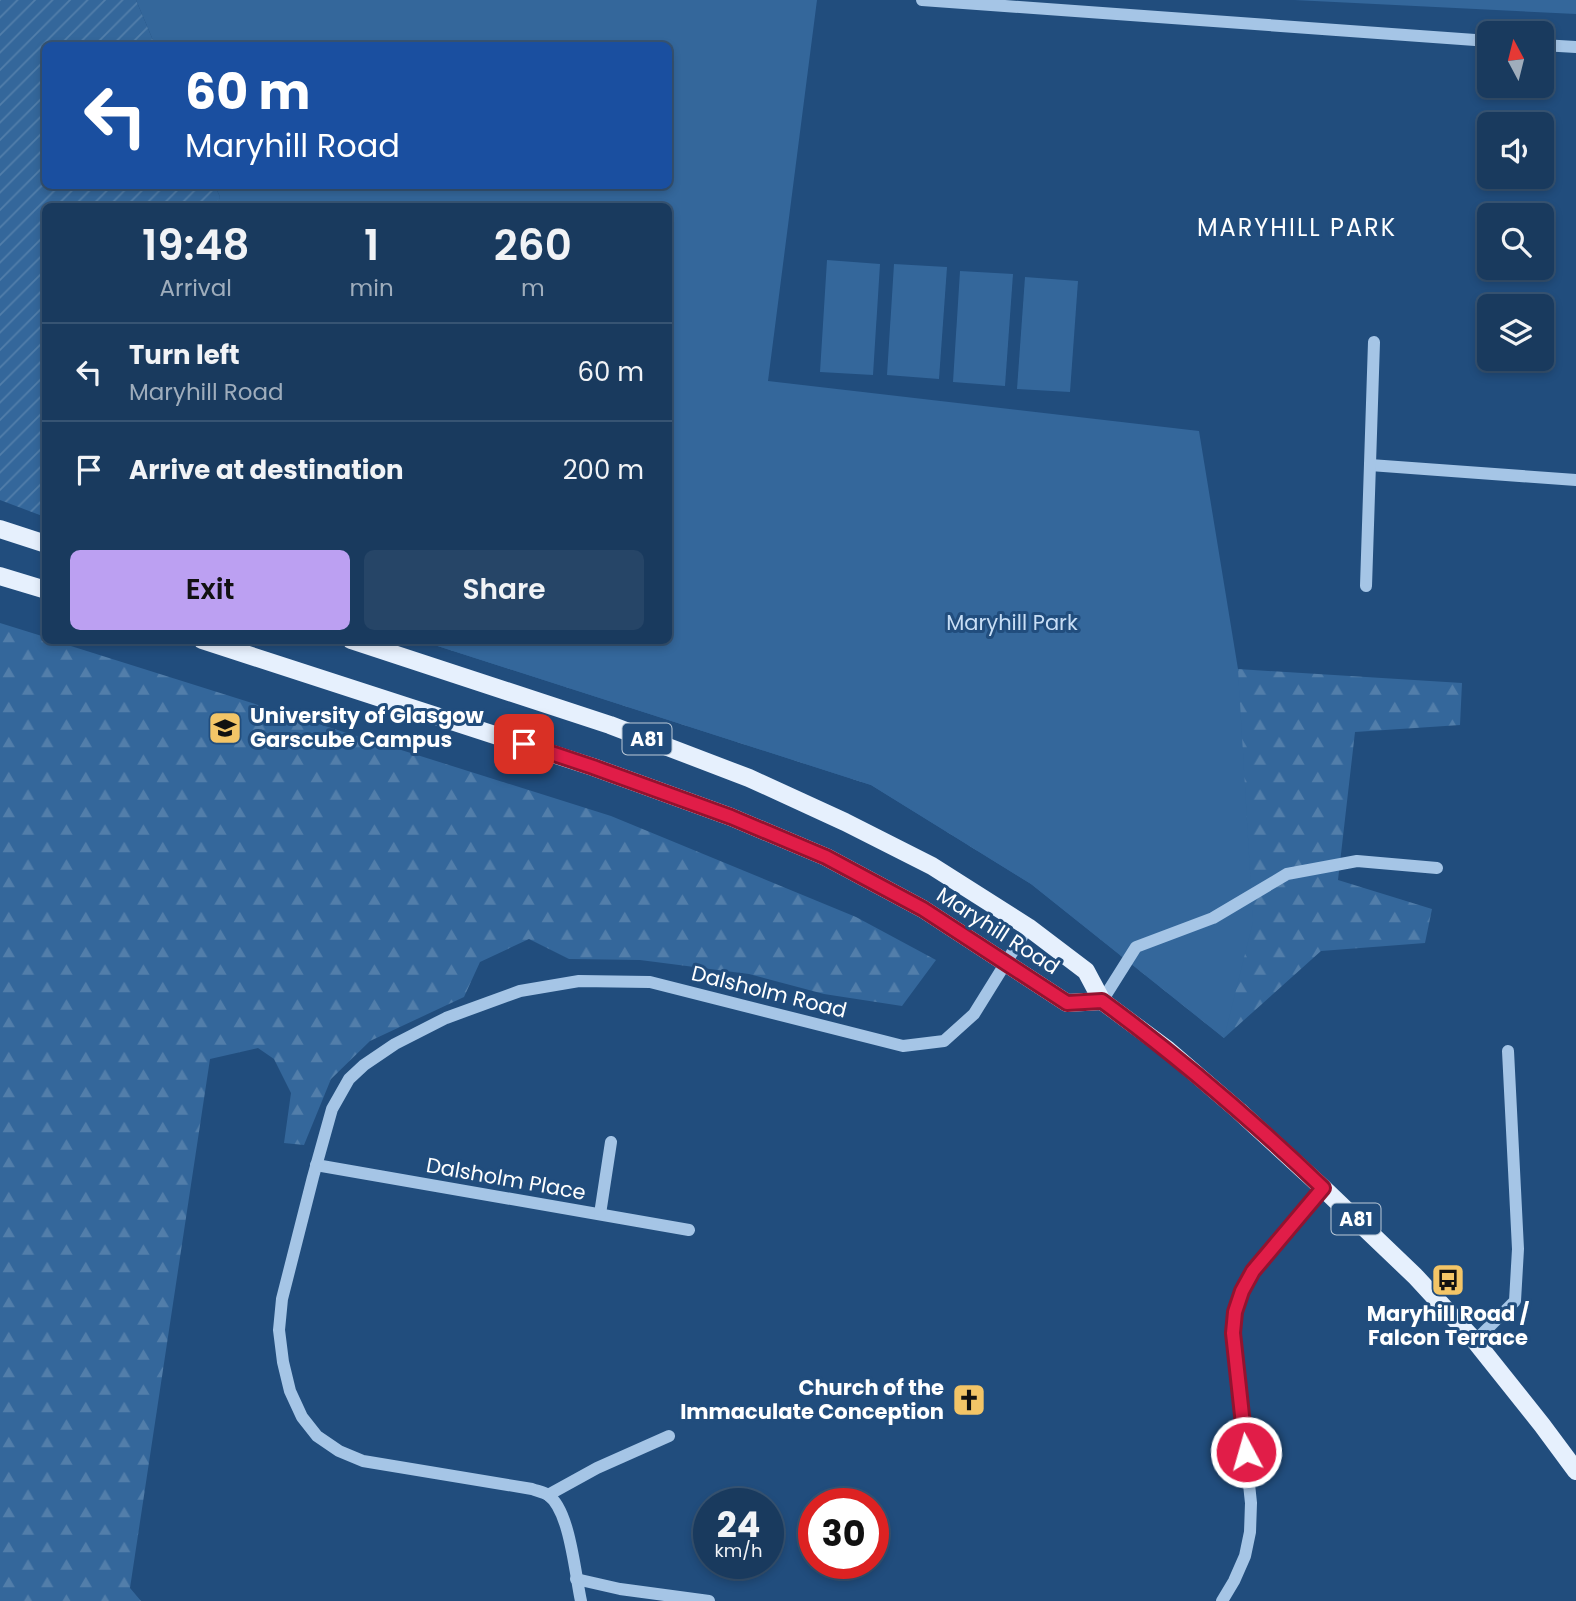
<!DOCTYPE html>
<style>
body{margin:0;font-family:Poppins,sans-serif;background:#264567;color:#f1f3f6;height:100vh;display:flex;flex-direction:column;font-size:26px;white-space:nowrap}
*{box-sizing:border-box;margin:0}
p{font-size:23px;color:#9fadbc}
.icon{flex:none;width:38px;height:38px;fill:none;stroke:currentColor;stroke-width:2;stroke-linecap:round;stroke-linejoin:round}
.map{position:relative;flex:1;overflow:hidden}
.drawer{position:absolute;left:42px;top:203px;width:630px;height:441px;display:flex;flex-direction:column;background:#193a5e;border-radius:10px;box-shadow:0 4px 10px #0003,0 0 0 2px #375473}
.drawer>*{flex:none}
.hud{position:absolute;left:42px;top:42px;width:630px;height:147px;border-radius:10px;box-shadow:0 4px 10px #0003,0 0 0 2px #375473;background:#1a4fa0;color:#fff;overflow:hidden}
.needle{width:46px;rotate:353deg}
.tools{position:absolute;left:1477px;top:21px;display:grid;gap:14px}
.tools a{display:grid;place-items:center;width:77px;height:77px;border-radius:10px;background:#193a5e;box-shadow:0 4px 10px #0003,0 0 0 2px #375473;font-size:35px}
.speed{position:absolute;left:693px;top:1488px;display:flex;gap:14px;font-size:35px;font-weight:700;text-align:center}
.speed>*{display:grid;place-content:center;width:91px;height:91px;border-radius:50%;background:#193a5e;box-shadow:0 4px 10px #0003,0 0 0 2px #375473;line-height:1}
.speed small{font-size:18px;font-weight:400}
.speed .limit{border:10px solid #d22;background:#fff;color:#111}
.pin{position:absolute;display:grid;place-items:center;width:60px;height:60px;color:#fff;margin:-30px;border-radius:14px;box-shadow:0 4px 10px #0006}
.me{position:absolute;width:77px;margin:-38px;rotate:354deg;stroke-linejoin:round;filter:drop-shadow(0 0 5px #0008)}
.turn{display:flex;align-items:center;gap:24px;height:147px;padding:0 28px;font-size:32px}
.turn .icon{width:91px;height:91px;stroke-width:2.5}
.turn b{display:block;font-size:49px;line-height:60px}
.eta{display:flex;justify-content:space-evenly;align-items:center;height:119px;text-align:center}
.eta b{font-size:42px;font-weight:600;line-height:49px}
.action{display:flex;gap:14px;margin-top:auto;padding:14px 28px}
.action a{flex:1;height:80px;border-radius:10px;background:#bca0f2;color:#111;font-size:28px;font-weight:600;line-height:80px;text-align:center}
.action a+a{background:#264567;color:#f1f3f6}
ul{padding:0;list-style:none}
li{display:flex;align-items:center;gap:21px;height:98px;padding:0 28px;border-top:2px solid #375473}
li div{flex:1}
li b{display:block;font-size:26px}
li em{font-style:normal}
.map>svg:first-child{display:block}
.forest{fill:url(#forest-firs)}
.park{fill:#34679b}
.garden{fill:url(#garden-furrows)}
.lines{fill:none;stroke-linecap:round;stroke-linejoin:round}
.minor{stroke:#a5c5e6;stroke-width:12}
.major{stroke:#e6f0fd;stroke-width:18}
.route-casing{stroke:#92132f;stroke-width:18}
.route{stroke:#e11d48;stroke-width:12}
.labels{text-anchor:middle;stroke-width:6;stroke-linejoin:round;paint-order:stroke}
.shield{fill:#214d7d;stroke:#bccad8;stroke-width:2}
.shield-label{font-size:19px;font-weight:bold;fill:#fff}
.park-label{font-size:21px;fill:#c8def5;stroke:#214d7d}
.poi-label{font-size:21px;font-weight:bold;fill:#fff;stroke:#214d7d;text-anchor:start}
.street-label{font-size:21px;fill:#fff;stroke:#214d7d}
.quarter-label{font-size:24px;letter-spacing:2px;fill:#fff;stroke:#214d7d}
</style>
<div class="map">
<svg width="1576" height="1601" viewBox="0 0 1576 1601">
<defs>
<pattern id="forest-firs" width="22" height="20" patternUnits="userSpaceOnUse" patternTransform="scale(1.75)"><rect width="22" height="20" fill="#34679b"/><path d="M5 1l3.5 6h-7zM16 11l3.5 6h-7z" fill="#527eaa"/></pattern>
<pattern id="garden-furrows" width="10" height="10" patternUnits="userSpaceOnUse" patternTransform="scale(1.75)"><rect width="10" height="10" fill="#34679b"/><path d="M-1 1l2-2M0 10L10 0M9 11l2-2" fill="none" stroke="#527eaa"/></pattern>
</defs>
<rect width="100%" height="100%" fill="#214d7d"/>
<!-- forest -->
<g class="forest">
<polygon points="0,623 45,637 46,640 55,641 611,816 856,917 936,960 902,1006 824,994 749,974 640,960 569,959 529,939 480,962 464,997 370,1041 331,1079 304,1145 284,1143 291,1093 274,1059 258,1048 210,1059 130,1588 141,1601 0,1601"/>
<polygon points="422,641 1211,810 1238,669 1462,683 1460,725 1355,732 1338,880 1432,909 1425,943 1321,951 1224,1038 1031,884 871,785"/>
</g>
<!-- park -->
<g class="park">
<polygon points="136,0 817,0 768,381 1199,431 1238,669 1253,922 1224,1038 1031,884 871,785 422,641 668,640 668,206 216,206 220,197 215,186 668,186 668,46 155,45"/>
<polygon points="1294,0 1576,0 1576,14"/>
<polygon points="827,260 880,264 873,375 820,372"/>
<polygon points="894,264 947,267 939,379 887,375"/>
<polygon points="960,271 1013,274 1005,386 953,382"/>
<polygon points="1025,277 1078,281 1070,392 1017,389"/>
</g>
<!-- garden -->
<polygon class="garden" points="0,0 136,0 155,45 46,46 46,186 215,186 220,197 216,206 46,206 45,517 0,500"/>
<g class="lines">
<!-- minor -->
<g class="minor">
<polyline points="922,0 1489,41"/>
<polyline points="1542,45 1576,47"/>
<polyline points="1370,465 1576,480"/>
<polyline points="1366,586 1374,342"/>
<polyline points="1102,1001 1136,947 1213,918 1287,874 1357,861 1437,868"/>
<polyline points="316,1165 689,1230"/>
<polyline points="600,1214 611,1142"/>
<polyline points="1475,1341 1515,1301 1518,1249 1508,1051"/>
<polyline points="548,1495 597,1468 669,1436"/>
<polyline points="576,1579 620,1589 709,1601"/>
<path d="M 581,1601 C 575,1574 570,1510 548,1495 C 544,1492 537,1491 532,1489 L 363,1461 L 339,1451 L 317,1436 L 302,1417 L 290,1391 L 283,1362 L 279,1330 L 282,1299 L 313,1177 L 332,1109 L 349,1079 L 364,1065 L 395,1044 L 446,1018 L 520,991 L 579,981 L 650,982 L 903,1046 L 944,1041 L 974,1014 L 1028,927"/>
<path d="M 1222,1601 L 1234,1581 L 1245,1556 L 1250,1532 L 1251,1503 L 1233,1333 C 1234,1326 1234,1318 1235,1311 C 1246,1268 1294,1222 1323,1188"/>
</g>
<!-- major -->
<g class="major">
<polyline points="0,529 46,544"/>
<polyline points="0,576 46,590"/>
<polyline points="202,640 593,767 731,817 826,857 923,909 1067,1003 1102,1001"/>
<polyline points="351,640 610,725 749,778 845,822 932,866 1028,927 1086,971 1102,1001 1168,1050 1239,1111 1323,1188 1415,1276 1475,1341 1542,1425 1576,1471"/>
</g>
</g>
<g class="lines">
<defs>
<path id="route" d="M 524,744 L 593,767 L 731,817 L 826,857 L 923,909 L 1067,1003 L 1102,1001 C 1180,1058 1253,1121 1323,1188 L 1253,1271 L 1242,1291 L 1235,1312 L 1233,1333 L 1246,1452"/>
</defs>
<!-- route casing -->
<use href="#route" class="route-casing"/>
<!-- route -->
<use href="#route" class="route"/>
</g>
<!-- icons -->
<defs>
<symbol id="university-square" viewBox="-11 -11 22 22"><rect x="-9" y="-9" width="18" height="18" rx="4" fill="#f3c567" stroke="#214d7d"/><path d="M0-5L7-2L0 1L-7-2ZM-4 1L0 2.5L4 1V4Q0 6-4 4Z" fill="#111"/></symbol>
<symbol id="bus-square" viewBox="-11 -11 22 22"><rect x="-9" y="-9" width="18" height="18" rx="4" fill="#f3c567" stroke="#214d7d"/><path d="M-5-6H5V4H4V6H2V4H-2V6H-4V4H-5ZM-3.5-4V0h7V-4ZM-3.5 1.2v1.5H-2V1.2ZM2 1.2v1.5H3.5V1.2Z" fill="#111"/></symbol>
<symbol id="church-square" viewBox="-11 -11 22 22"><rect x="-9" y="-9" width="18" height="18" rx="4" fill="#f3c567" stroke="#214d7d"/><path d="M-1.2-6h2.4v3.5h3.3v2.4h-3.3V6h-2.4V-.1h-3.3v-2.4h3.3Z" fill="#111"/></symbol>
</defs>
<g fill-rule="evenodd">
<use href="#university-square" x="206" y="709" width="38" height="38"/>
<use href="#bus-square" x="1429" y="1261" width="38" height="38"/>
<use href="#church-square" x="950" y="1381" width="38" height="38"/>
</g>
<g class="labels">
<!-- shield labels -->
<g class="shield">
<rect x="622.5" y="723.5" width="49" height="31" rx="5"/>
<rect x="1331.5" y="1203.5" width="49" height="31" rx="5"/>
</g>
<g class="shield-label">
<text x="647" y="746">A81</text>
<text x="1356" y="1226">A81</text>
</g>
<!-- park labels -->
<g class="park-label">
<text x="1012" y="630">Maryhill Park</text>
</g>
<!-- poi labels -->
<g class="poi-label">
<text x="250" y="723">University of Glasgow<tspan x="250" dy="24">Garscube Campus</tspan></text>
<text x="1448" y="1321" text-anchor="middle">Maryhill Road /<tspan x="1448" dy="24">Falcon Terrace</tspan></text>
<text x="944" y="1395" text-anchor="end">Church of the<tspan x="944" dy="24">Immaculate Conception</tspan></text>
</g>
<!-- street labels -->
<g class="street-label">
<text transform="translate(998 931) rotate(33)" y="7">Maryhill Road</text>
<text transform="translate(769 992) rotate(14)" y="7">Dalsholm Road</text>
<text transform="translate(506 1179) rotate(10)" y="7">Dalsholm Place</text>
</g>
<!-- quarter labels -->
<g class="quarter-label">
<text x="1297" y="236">MARYHILL PARK</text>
</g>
</g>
</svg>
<div class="tools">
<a><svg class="needle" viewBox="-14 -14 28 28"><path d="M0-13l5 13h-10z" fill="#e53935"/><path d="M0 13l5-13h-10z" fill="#9fadbc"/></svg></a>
<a><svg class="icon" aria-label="sound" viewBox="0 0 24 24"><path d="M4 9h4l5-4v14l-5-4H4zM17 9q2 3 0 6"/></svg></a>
<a><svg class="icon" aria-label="search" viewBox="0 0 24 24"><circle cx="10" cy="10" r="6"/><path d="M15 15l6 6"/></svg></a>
<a><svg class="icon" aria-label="layers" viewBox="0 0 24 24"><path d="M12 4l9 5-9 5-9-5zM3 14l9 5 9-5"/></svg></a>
</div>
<div class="speed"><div>24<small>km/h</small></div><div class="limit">30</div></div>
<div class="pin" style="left:524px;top:744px;background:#d93025"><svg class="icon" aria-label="arrive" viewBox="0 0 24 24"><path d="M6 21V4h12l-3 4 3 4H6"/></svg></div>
<svg class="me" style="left:1246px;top:1452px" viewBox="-20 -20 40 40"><circle r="17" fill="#e11d48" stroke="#fff" stroke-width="3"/><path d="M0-11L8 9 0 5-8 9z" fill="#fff"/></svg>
<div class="hud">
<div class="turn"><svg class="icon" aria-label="left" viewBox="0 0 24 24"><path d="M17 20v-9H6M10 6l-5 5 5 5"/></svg><div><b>60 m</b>Maryhill Road</div></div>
</div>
<section class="drawer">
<div class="eta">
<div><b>19:48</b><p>Arrival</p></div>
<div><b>1</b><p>min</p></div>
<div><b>260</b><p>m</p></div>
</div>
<ul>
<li><svg class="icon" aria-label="left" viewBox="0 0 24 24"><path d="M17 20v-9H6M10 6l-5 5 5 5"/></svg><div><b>Turn left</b><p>Maryhill Road</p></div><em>60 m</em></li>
<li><svg class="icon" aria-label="arrive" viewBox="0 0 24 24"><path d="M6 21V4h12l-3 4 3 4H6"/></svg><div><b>Arrive at destination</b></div><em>200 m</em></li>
</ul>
<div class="action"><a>Exit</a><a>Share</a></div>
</section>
</div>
